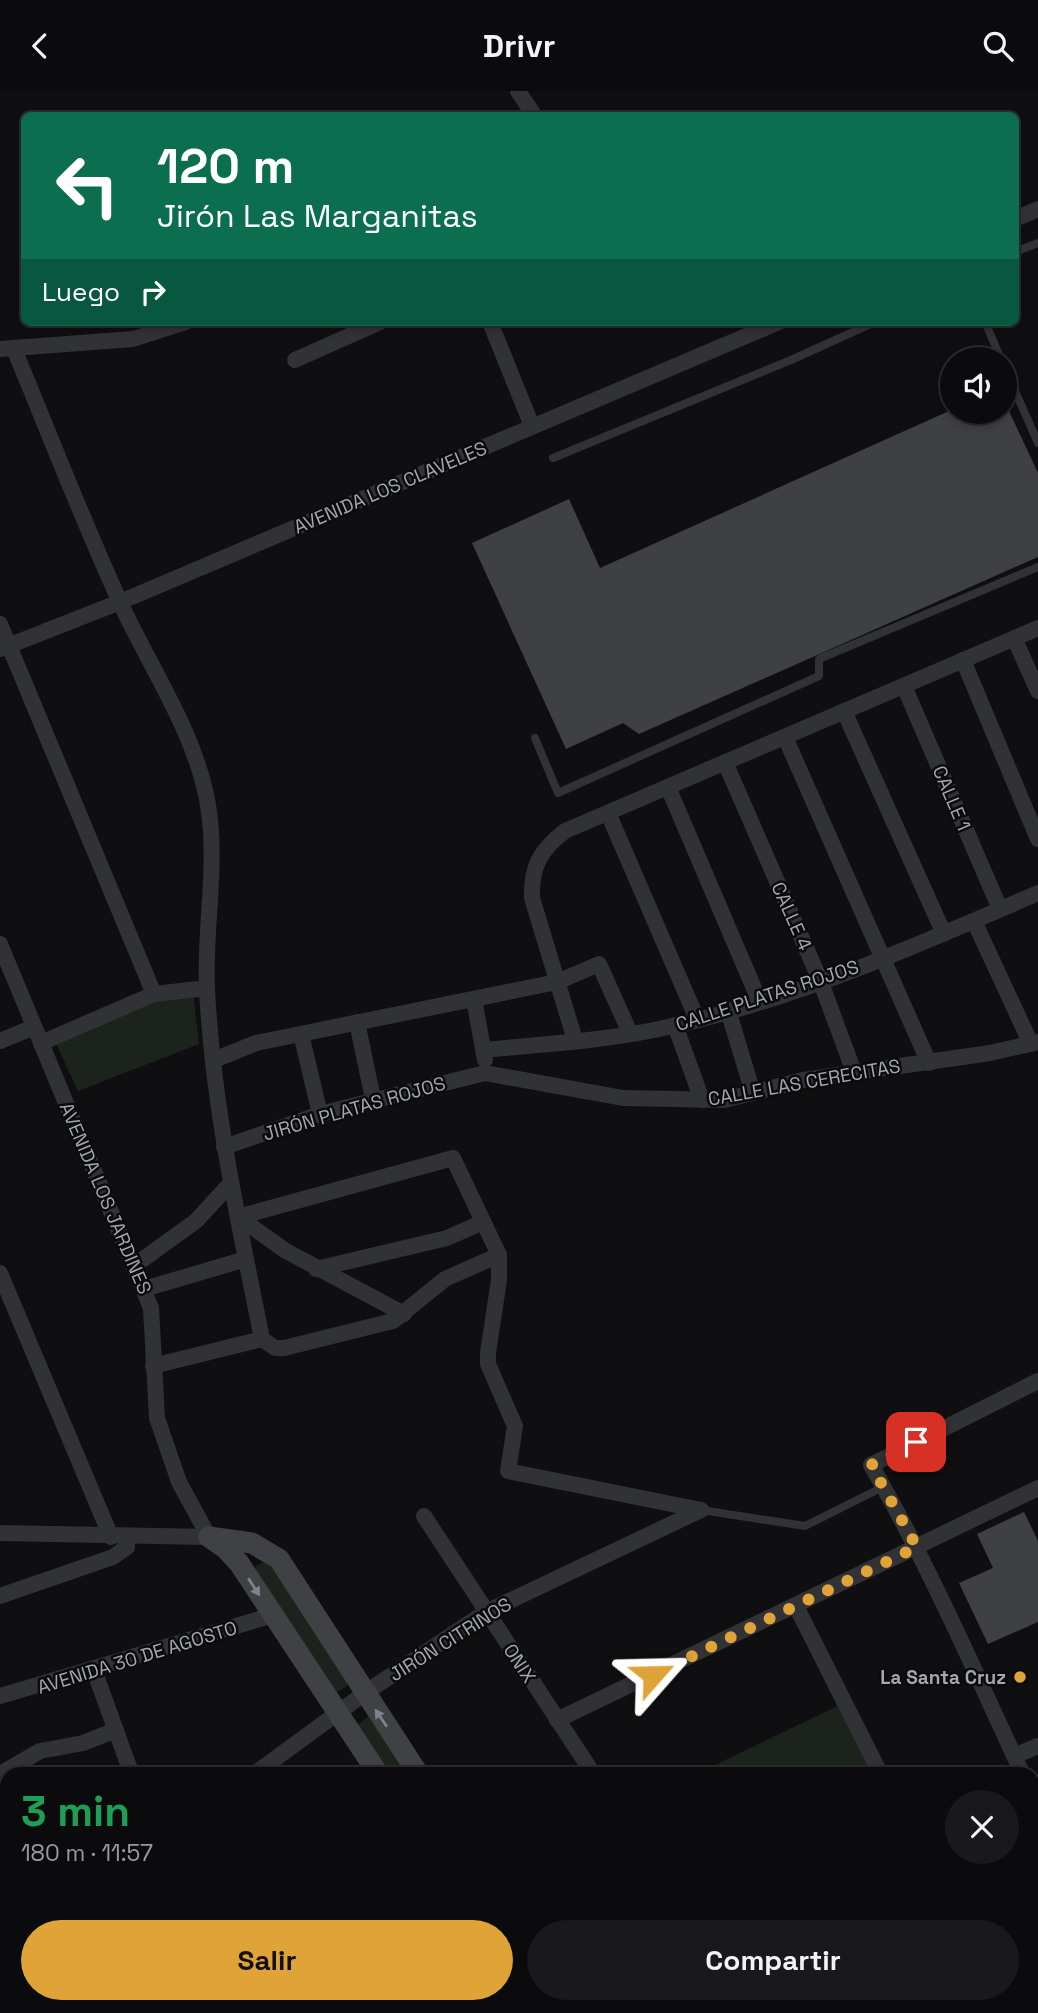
<!DOCTYPE html>
<html lang="es">
<meta charset="utf-8">
<style>
body{margin:0;font-family:"Space Grotesk",sans-serif;background:#19191b;color:#f1f3f6;height:100vh;display:flex;flex-direction:column;font-size:26px;white-space:nowrap}
*{box-sizing:border-box;margin:0}
p{font-size:23px;color:#9a9b9d}
.icon{flex:none;width:38px;height:38px;fill:none;stroke:currentColor;stroke-width:2;stroke-linecap:round;stroke-linejoin:round}
.map{position:relative;flex:1;overflow:hidden}
.details{position:absolute;left:0px;top:1676px;width:1040px;height:247px;display:flex;flex-direction:column;background:#0b0b0d;border-radius:21px 21px 0 0;box-shadow:0 4px 10px #0003,0 0 0 2px #2b2b2e}
.details>*{flex:none}
.top-card{position:absolute;left:21px;top:21px;width:998px;height:214px;border-radius:10px;box-shadow:0 4px 10px #0003,0 0 0 2px #2b2b2e;background:#0b6e4f;color:#fff;overflow:hidden}
.buttons{position:absolute;left:940px;top:256px;display:grid;gap:14px}
.buttons a{display:grid;place-items:center;width:77px;height:77px;border-radius:50%;background:#0b0b0d;box-shadow:0 4px 10px #0003,0 0 0 2px #2b2b2e;font-size:35px}
.pin{position:absolute;display:grid;place-items:center;width:60px;height:60px;color:#fff;margin:-30px;border-radius:14px;box-shadow:0 4px 10px #0006}
.me{position:absolute;width:77px;margin:-38px;rotate:65deg;stroke-linejoin:round;filter:drop-shadow(0 0 5px #0008)}
.turn{display:flex;align-items:center;gap:24px;height:147px;padding:0 21px;font-size:32px}
.turn .icon{width:91px;height:91px;stroke-width:2.5}
.turn b{display:block;font-size:49px;line-height:60px}
.then{display:flex;align-items:center;height:66px;padding:0 21px;background:#0003;gap:14px;font-size:26px}
.round{display:grid;place-items:center;flex:none;width:74px;height:74px;border-radius:37px;background:#19191b}
.head{display:flex;align-items:center;justify-content:space-between;height:119px;padding:0 21px}
h1{font-size:42px;font-weight:700;line-height:52px;color:#1e9e55}
.primary-button{display:flex;gap:14px;margin-top:auto;padding:14px 21px}
.primary-button a{flex:1;height:80px;border-radius:42px;background:#e0a338;color:#111;font-size:28px;font-weight:700;line-height:80px;text-align:center}
.primary-button a+a{background:#19191b;color:#f1f3f6}
header{display:flex;justify-content:space-between;align-items:center;height:91px;padding:0 21px;background:#0b0b0d;font-size:32px;font-weight:700}
.map>svg:first-child{display:block}
.green{fill:#1c231d}
.building{fill:#3e4044}
.lines{fill:none;stroke-linecap:round;stroke-linejoin:round}
.lane{stroke:#313235;stroke-width:8}
.street{stroke:#313235;stroke-width:16}
.secondary{stroke:#3f4145;stroke-width:21}
.oneway{fill:#7f838b}
.route{stroke:#e0a338;stroke-width:12;stroke-dasharray:0 21.6}
.poi-dot{fill:#e0a338;stroke:#0b0b0c;stroke-width:2.5}
.labels{text-anchor:middle;stroke-width:5;stroke-linejoin:round;paint-order:stroke}
.street-label{font-size:19px;fill:#a2a7b0;stroke:#0b0b0c}
.poi-label{font-size:19px;font-weight:bold;fill:#a2a7b0;stroke:#0b0b0c;text-anchor:end}
</style>
<header><svg class="icon" aria-label="back" viewBox="0 0 24 24"><path d="M15 5l-7 7 7 7"/></svg>Drivr<svg class="icon" aria-label="search" viewBox="0 0 24 24"><circle cx="10" cy="10" r="6"/><path d="M15 15l6 6"/></svg></header>
<div class="map">
<svg width="1038" height="1922" viewBox="0 0 1038 1922">
<rect width="100%" height="100%" fill="#0f0f11"/>
<!-- green -->
<g class="green">
<polygon points="193,901 199,953 78,1000 55,950 157,906"/>
<polygon points="265,1470 273,1474 347,1589 347,1595 337,1601 331,1599 254,1481 256,1475"/>
<polygon points="846,1611 880,1684 694,1684"/>
<polygon points="369,1625 411,1683 386,1683 355,1636"/>
</g>
<!-- building -->
<g class="building">
<polygon points="949,320 1009,320 1038,382 1038,466 639,643 623,632 566,658 472,452 569,408 600,477"/>
<polygon points="1024,1421 1038,1450 1038,1531 988,1553 959,1492 993,1477 977,1443"/>
</g>
<g class="lines">
<!-- lane -->
<g class="lane">
<polyline points="1015,161 1038,152"/>
<polyline points="985,231 1001,268"/>
<polyline points="1004,275 1038,352"/>
<polyline points="553,367 791,269 875,231"/>
<polyline points="535,647 558,702 819,585 819,568 1038,476"/>
<polyline points="701,1419 805,1435 883,1396"/>
</g>
<!-- street -->
<g class="street">
<polyline points="518,0 534,24"/>
<polyline points="1015,128 1038,118"/>
<polyline points="490,231 532,335"/>
<polyline points="0,258 133,248 186,231"/>
<path d="M 14,258 C 49,342 82,428 120,511 C 150,577 196,642 208,714 C 218,775 204,837 207,899 C 213,1017 239,1132 262,1248 L 275,1257 L 284,1257 L 393,1230 L 445,1188 L 499,1164"/>
<polyline points="295,269 380,231"/>
<polyline points="0,533 154,903"/>
<polyline points="1014,547 1038,600"/>
<polyline points="0,558 120,511 779,231"/>
<polyline points="963,569 1038,748"/>
<polyline points="904,595 1000,818"/>
<polyline points="844,620 944,843"/>
<polyline points="785,646 929,972"/>
<polyline points="725,671 820,889 854,981"/>
<polyline points="668,696 759,909"/>
<polyline points="608,722 697,928"/>
<polyline points="974,830 1031,953"/>
<polyline points="0,853 151,1217 157,1327 179,1391 209,1446 0,1442"/>
<polyline points="474,908 485,969"/>
<polyline points="728,919 753,1002"/>
<polyline points="357,931 373,1008"/>
<polyline points="675,934 702,1009"/>
<polyline points="301,943 320,1023"/>
<path d="M 575,949 L 532,807 C 531,776 540,759 565,740 L 1038,537"/>
<polyline points="0,950 34,936"/>
<polyline points="41,952 154,903 207,897"/>
<path d="M 485,959 C 542,953 602,950 659,938 C 789,911 916,855 1038,802"/>
<polyline points="214,969 256,952 557,891 599,873 630,942"/>
<polyline points="224,1056 320,1023 485,982 623,1007 724,1009 803,989 990,962 1038,951"/>
<polyline points="238,1126 453,1067 499,1164 499,1189 488,1262 488,1273 515,1335 508,1380 701,1419"/>
<polyline points="238,1126 286,1160 404,1223"/>
<polyline points="135,1174 196,1130 230,1093"/>
<polyline points="316,1178 447,1147 483,1131"/>
<polyline points="0,1182 111,1446"/>
<polyline points="144,1198 246,1168"/>
<polyline points="153,1275 262,1248"/>
<polyline points="424,1425 594,1684"/>
<polyline points="0,1505 113,1466 127,1456 127,1446"/>
<polyline points="796,1515 881,1684"/>
<polyline points="94,1579 132,1684"/>
<polyline points="0,1605 273,1524"/>
<polyline points="557,1629 1038,1397"/>
<polyline points="1014,1665 1038,1655"/>
<polyline points="0,1683 40,1660 83,1652 116,1639"/>
<polyline points="253,1684 365,1602 486,1521 701,1419"/>
<path d="M 1023,1684 C 974,1579 929,1474 871,1374 L 1038,1290"/>
<polyline points="1032,1705 1038,1717"/>
<polyline points="1032,1795 1038,1792"/>
<polyline points="279,1916 283,1922"/>
<polyline points="388,1916 393,1922"/>
<polyline points="991,1916 993,1922"/>
<polyline points="520,1922 525,1916"/>
</g>
<!-- secondary -->
<g class="secondary">
<polyline points="209,1446 252,1452 279,1468 419,1684"/>
<polyline points="209,1446 226,1458 239,1472 379,1684"/>
<polyline points="551,1916 557,1922"/>
<polyline points="600,1916 607,1922"/>
</g>
</g>
<!-- one-way arrows -->
<defs><path id="oneway-solid" d="M-6-.8H1V-3.2L6.5 0L1 3.2V.8H-6Z" transform="scale(1.75)"/></defs>
<g class="oneway">
<use href="#oneway-solid" transform="translate(254 1496) rotate(57)"/>
<use href="#oneway-solid" transform="translate(381 1627) rotate(-124)"/>
</g>
<g class="lines">
<!-- route -->
<polyline class="route" points="653,1584 917,1456 871,1374 916,1351"/>
</g>
<!-- markers -->
<circle class="poi-dot" cx="1020" cy="1586" r="7"/>
<g class="labels">
<!-- street labels -->
<g class="street-label">
<text transform="translate(390 396) rotate(-23)" y="7">AVENIDA LOS CLAVELES</text>
<text transform="translate(952 707) rotate(67)" y="7">CALLE 1</text>
<text transform="translate(792 825) rotate(66)" y="7">CALLE 4</text>
<text transform="translate(767 904) rotate(-18)" y="7">CALLE PLATAS ROJOS</text>
<text transform="translate(804 991) rotate(-10)" y="7">CALLE LAS CERECITAS</text>
<text transform="translate(354 1017) rotate(-16)" y="7">JIRÓN PLATAS ROJOS</text>
<text transform="translate(106 1107) rotate(67)" y="7">AVENIDA LOS JARDINES</text>
<text transform="translate(450 1548) rotate(-32)" y="7">JIRÓN CITRINOS</text>
<text transform="translate(137 1566) rotate(-17)" y="7">AVENIDA 30 DE AGOSTO</text>
<text transform="translate(520 1572) rotate(57)" y="7">ONIX</text>
</g>
<!-- poi labels -->
<g class="poi-label">
<text x="1006" y="1593">La Santa Cruz</text>
</g>
</g>
</svg>
<div class="buttons">
<a><svg class="icon" aria-label="sound" viewBox="0 0 24 24"><path d="M4 9h4l5-4v14l-5-4H4zM17 9q2 3 0 6"/></svg></a>
</div>
<div class="pin" style="left:916px;top:1351px;background:#d93025"><svg class="icon" aria-label="arrive" viewBox="0 0 24 24"><path d="M6 21V4h12l-3 4 3 4H6"/></svg></div>
<svg class="me" style="left:653px;top:1584px" viewBox="-20 -20 40 40"><path d="M0-17L14 15 0 8-14 15z" fill="#e0a338" stroke="#fff" stroke-width="4"/></svg>
<div class="top-card">
<div class="turn"><svg class="icon" aria-label="left" viewBox="0 0 24 24"><path d="M17 20v-9H6M10 6l-5 5 5 5"/></svg><div><b>120 m</b>Jirón Las Marganitas</div></div>
<div class="then">Luego<svg class="icon" aria-label="right" viewBox="0 0 24 24"><path d="M7 20v-9h11M14 6l5 5-5 5"/></svg></div>
</div>
<section class="details">
<div class="head"><div><h1>3 min</h1><p>180 m · 11:57</p></div><a class="round"><svg class="icon" aria-label="close" viewBox="0 0 24 24"><path d="M6 6l12 12M18 6L6 18"/></svg></a></div>
<div class="primary-button"><a>Salir</a><a>Compartir</a></div>
</section>
</div>
